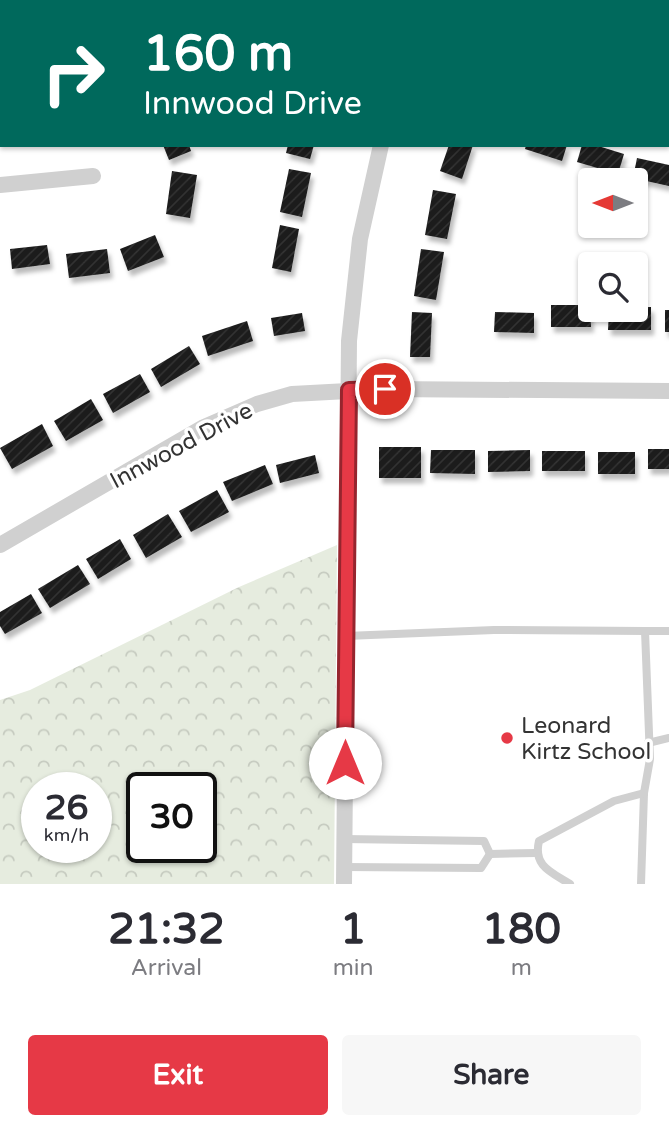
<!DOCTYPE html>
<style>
body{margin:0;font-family:"Varela Round",sans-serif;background:#f7f7f7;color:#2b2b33;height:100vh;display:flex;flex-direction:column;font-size:26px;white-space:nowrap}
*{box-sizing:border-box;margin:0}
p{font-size:23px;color:#7c7c81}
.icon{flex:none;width:38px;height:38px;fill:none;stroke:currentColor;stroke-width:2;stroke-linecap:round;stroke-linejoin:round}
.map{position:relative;height:884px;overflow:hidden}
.side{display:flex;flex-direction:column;background:#fff;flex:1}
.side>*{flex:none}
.hud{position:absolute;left:0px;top:0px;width:670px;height:147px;box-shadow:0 2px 5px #0004;background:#00695c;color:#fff;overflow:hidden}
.needle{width:46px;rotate:270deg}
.controls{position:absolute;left:578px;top:168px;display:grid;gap:14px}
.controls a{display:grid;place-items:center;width:70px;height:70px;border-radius:7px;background:#fff;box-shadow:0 2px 5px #0004;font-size:35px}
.speed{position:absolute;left:21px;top:772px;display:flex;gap:14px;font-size:35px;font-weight:700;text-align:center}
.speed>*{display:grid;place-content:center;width:91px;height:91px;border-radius:50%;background:#fff;box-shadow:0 2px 5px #0004;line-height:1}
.speed small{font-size:18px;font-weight:400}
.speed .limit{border:4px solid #111;border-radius:10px;background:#fff;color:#111}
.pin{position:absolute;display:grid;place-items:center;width:60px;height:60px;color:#fff;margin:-30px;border:4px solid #fff;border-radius:50%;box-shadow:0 2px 7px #0007}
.me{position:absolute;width:77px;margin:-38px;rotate:0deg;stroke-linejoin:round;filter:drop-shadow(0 0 5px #0008)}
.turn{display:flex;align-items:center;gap:24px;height:147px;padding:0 28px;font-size:32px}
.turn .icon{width:91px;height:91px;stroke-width:2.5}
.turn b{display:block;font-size:49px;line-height:60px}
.eta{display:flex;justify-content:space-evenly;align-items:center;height:119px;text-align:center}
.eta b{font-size:42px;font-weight:700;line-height:49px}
.cta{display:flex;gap:14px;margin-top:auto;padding:14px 28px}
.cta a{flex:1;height:80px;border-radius:7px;background:#e63946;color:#fff;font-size:28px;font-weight:700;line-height:80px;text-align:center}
.cta a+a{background:#f7f7f7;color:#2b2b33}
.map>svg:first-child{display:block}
.forest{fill:url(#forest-crowns);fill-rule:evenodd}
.building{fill:url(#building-hatch);filter:url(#shadow)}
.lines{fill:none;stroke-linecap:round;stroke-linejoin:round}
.service{stroke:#d0d0d0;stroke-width:8}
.minor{stroke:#d0d0d0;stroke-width:16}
.route-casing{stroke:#96252e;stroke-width:18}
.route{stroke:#e63946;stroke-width:12}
.poi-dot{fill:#e63946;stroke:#fff;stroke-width:2.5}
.labels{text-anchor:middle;stroke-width:7;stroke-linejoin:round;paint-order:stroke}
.street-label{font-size:23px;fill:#333;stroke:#fff}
.poi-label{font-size:23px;fill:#333;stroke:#fff;text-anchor:start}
</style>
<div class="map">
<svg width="669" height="884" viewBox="0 0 669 884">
<defs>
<pattern id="forest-crowns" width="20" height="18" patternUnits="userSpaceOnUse" patternTransform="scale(1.75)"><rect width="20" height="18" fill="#e6ecdf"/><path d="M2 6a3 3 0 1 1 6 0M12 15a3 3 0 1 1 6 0" fill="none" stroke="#c6cbc0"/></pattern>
<pattern id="building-hatch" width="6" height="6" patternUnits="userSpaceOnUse" patternTransform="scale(1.75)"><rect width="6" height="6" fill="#1a1a1a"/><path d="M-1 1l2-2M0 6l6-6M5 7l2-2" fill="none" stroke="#333"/></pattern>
<filter id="shadow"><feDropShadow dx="3" dy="5.5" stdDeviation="2" flood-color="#0004"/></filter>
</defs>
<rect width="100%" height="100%" fill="#fff"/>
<!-- forest -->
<path class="forest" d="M 337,545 L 334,884 L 0,884 L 0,700 L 30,690 L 239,587 ZM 37,788 L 96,788 L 96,847 L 37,847 ZM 142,788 L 201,788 L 201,847 L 142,847 Z"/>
<!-- building -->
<g class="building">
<polygon points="163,145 189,145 191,151 169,160"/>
<polygon points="288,145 314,145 310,159 286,153"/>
<polygon points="449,145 473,145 462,179 440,171"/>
<polygon points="526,145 567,145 562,161 525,149"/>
<polygon points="582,145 595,145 624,154 618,174 577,162"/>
<polygon points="637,158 669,165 669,186 633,178"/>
<polygon points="289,169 311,173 302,217 280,212"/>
<polygon points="172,171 197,175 190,218 166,214"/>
<polygon points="433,190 456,194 447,239 425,235"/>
<polygon points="280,225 299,229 291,272 272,268"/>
<polygon points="155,235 164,257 128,271 120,249"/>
<polygon points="47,245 50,264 12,269 10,249"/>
<polygon points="107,249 110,273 69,278 66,254"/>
<polygon points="421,249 444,252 436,300 414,296"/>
<polygon points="551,305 590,305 591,327 551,327"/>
<polygon points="635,307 651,307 651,330 608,330 609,310 635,310"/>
<rect x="665" y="310" width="4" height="22"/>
<polygon points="412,312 432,313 430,357 410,357"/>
<polygon points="495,312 534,313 534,333 494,332"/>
<polygon points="302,313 305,331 274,336 271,318"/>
<polygon points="247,321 253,341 208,356 202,336"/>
<polygon points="189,346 200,364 161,387 151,369"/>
<polygon points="140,374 150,392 113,413 103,394"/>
<polygon points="91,399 103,420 66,441 54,421"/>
<polygon points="42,424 53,446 12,469 0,448"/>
<rect x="379" y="447" width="42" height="31"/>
<rect x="648" y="449" width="21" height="20"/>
<polygon points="431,450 475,450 475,474 430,473"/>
<polygon points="530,450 530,471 488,472 488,451"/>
<rect x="542" y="451" width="43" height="20"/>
<rect x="598" y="452" width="37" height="22"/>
<polygon points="315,455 319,473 280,483 276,465"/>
<polygon points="265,465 273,484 232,501 223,482"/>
<polygon points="217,490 229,512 191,532 179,511"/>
<polygon points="168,514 182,537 146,558 133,535"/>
<polygon points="120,539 131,559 98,579 86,559"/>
<polygon points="78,565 90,584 50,608 38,589"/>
<polygon points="31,594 42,613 5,634 0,626 0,612"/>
</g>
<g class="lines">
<!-- service -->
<g class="service">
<polyline points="645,631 669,631"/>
<polyline points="346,636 494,630 645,631 650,759 644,793 641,884"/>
<polyline points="648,743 669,738"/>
<polyline points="344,839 484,841 490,854"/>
<polyline points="490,854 536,853"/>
<polyline points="344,867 481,868 490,854"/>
<path d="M 570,884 C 551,872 533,866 539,841 L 614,801 L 644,793"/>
</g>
<!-- minor -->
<g class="minor">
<polyline points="411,0 415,2"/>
<polyline points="438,2 439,0"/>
<polyline points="668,106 669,106"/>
<polyline points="0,185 93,176"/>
<polyline points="0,545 204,427 257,404 292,394 385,389 669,391"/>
<polyline points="344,884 349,341 360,239 381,145"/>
</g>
</g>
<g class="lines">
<defs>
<polyline id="route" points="345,763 349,390 385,389"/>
</defs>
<!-- route casing -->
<use href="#route" class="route-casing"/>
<!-- route -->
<use href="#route" class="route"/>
</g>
<!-- markers -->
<circle class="poi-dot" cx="507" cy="738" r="7"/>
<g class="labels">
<!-- street labels -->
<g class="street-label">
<text transform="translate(181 445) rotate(-28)" y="8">Innwood Drive</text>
</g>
<!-- poi labels -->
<g class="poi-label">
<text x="521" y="733">Leonard<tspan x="521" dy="26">Kirtz School</tspan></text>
</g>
</g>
</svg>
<div class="controls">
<a><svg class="needle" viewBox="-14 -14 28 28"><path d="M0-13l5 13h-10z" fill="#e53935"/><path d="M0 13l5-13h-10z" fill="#7c7c81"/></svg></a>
<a><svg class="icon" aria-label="search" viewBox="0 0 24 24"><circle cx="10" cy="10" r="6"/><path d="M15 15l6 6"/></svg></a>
</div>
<div class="speed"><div>26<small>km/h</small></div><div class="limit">30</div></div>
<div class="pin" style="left:385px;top:389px;background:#d93025"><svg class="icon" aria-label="arrive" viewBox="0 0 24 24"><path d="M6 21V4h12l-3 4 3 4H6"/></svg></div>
<svg class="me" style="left:345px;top:763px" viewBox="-20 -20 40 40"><circle r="19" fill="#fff"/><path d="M0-13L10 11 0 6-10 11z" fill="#e63946"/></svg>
<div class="hud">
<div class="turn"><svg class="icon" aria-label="right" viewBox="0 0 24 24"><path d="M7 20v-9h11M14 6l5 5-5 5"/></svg><div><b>160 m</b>Innwood Drive</div></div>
</div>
</div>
<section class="side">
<div class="eta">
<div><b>21:32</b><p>Arrival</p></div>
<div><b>1</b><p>min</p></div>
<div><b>180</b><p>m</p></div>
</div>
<div class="cta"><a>Exit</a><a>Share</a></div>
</section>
